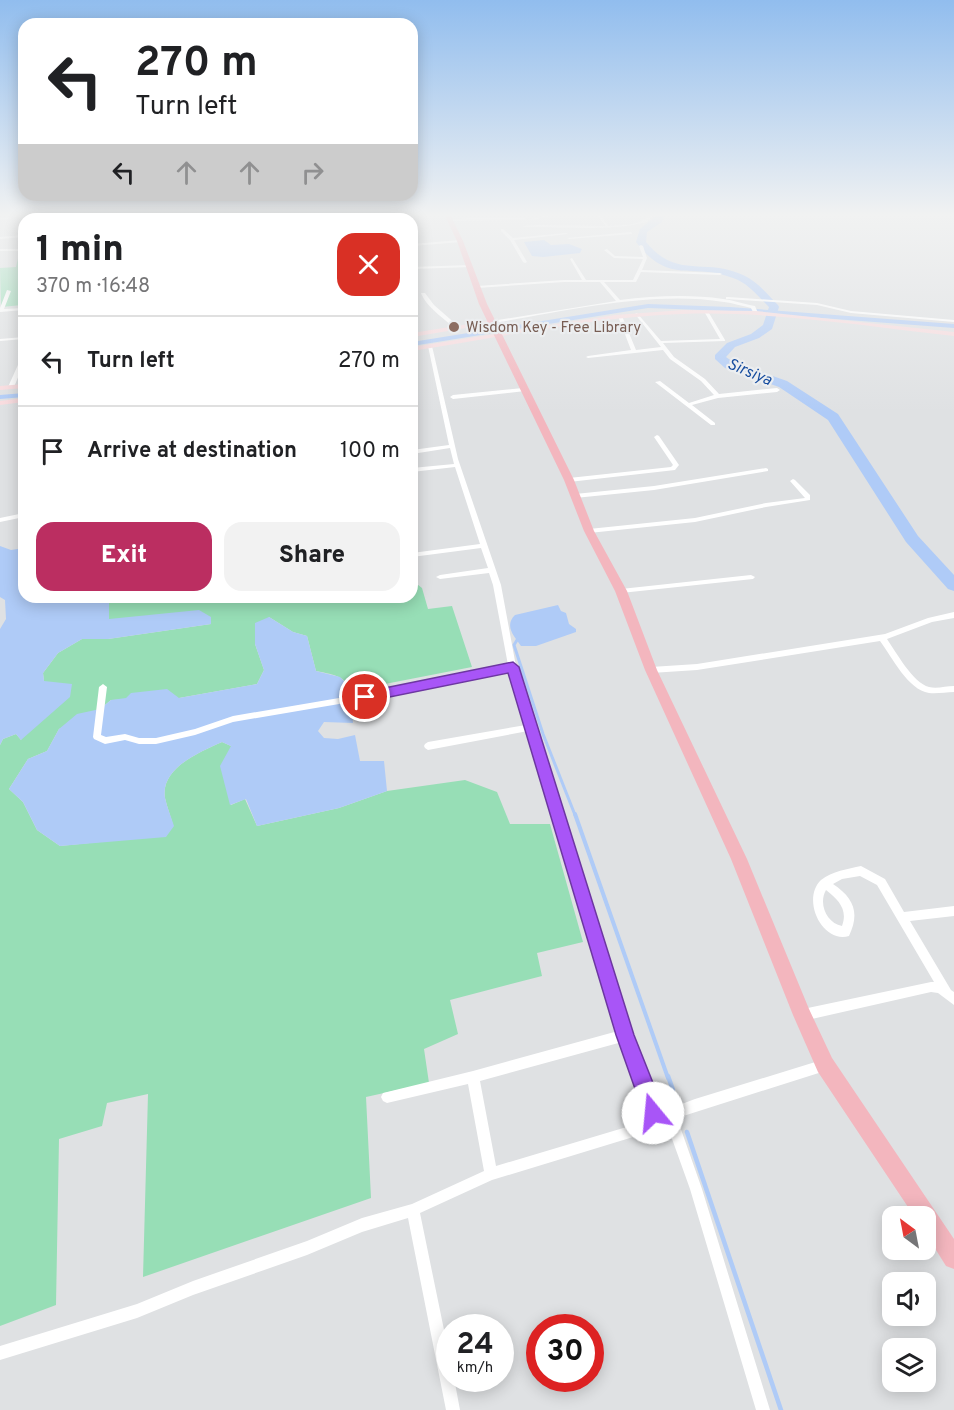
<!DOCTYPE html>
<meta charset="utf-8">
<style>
body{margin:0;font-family:Overpass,sans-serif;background:#f2f2f2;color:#202124;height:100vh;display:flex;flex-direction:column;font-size:22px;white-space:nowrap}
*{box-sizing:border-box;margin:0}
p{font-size:20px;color:#757577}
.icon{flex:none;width:33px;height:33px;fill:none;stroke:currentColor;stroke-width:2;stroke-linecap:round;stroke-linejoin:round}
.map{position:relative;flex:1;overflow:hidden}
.sheet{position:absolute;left:18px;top:213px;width:400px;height:390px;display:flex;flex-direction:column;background:#fff;border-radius:18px;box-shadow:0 3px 15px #0003}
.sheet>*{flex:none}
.banner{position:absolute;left:18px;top:18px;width:400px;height:183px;border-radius:18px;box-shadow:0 3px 15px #0003;background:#fff;color:#202124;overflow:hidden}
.needle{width:39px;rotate:328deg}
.fabs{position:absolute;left:882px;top:1206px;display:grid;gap:12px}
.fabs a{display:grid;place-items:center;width:54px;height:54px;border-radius:12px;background:#fff;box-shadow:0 3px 15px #0003;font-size:30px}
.speed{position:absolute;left:436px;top:1314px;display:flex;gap:12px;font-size:30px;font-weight:700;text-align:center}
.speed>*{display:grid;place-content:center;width:78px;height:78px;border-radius:50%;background:#fff;box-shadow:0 3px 15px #0003;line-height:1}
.speed small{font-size:15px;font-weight:400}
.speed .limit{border:9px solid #d22;background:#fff;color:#111}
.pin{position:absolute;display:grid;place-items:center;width:51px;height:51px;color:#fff;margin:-26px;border:3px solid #fff;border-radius:50%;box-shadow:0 2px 6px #0007}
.me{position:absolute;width:66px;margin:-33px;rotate:343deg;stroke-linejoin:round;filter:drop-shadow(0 0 4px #0008)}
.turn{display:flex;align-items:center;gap:21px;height:126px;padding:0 18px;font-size:27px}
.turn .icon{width:78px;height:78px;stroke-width:2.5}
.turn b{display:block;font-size:42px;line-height:51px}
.lanes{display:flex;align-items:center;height:57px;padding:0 18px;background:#0003;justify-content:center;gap:30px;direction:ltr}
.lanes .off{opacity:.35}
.round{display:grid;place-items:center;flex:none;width:63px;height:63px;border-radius:18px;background:#f2f2f2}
.headline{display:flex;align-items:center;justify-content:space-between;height:102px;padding:0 18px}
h1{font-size:36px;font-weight:800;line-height:45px}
.action{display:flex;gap:12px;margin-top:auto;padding:12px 18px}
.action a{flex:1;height:69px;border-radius:18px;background:#bb2e61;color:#fff;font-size:24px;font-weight:800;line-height:69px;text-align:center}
.action a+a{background:#f2f2f2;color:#202124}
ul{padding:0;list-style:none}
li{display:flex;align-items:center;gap:18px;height:90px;padding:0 18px;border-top:2px solid #e0e0e0}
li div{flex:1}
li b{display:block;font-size:22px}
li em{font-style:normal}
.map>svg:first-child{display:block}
.green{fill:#97deb6}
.water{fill:#afcbf7}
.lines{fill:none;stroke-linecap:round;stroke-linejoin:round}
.stream-far2{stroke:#afcbf7;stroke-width:3}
.stream-far1{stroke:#afcbf7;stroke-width:4}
.stream{stroke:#afcbf7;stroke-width:4.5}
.canal{fill:#afcbf7;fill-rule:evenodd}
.river{fill:#afcbf7;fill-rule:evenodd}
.street{fill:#fff;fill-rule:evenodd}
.secondary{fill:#f9dbde;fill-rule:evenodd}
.primary{fill:#f3b6be;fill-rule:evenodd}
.route{fill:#a855f7;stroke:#6d37a1;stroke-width:1.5}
.education-dot{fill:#8d6e63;stroke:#eceef0;stroke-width:2}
.labels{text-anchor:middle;stroke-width:4.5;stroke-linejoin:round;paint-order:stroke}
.far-education-label{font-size:15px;fill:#785e54;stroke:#eceef0;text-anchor:start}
.far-water-label{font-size:16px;font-style:italic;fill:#174d9f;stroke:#eceef0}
</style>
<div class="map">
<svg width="954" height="1410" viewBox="0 0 954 1410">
<rect width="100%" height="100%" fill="#dfe1e3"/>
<!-- green -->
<g class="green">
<polygon points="19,254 24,254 24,300 22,305 1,307 0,268 16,267"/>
<path d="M 413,581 L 422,588 L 428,609 L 452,606 L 472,667 L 349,691 C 348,675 329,674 316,671 L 307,636 L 293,632 L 269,617 L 255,644 L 264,670 L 257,684 L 179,698 L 111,700 L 100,709 L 59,729 L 47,751 L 28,759 L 9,789 L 23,802 L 37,830 L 60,846 L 109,841 L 173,825 C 171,817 167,807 165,798 C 160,768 200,752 222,742 L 231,746 L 231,805 L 245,799 L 257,826 L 339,808 L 387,791 L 465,780 L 497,792 L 510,824 L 550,824 L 583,942 L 537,953 L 542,976 L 450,1000 L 458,1034 L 424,1049 L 429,1083 L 366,1097 L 371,1198 L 143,1277 L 148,1094 L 107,1103 L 102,1126 L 59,1139 L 56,1305 L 0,1326 L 0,745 L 3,739 L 16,734 L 21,740 L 44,681 L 43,673 L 58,653 L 82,639 L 108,639 L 211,624 L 109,619 L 109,597 L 412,597 Z"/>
</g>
<!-- water -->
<g class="water">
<polygon points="544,240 551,245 569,244 582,249 580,253 543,257 532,256 524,242"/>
<polygon points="0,546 11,550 24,548 24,597 109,597 109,619 199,610 211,617 211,624 108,639 82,639 58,653 43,673 44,681 72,684 70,697 21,740 16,734 3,739 0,745 0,629 6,619 5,600 0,597"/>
<path d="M 558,605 L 561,611 L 566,613 L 569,624 L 576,629 L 576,632 L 536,646 L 521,646 C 514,636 504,626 515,615 Z"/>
<path d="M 269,617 L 293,632 L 307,636 L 316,671 L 340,677 L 349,686 L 353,723 L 324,722 L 318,731 L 324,738 L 338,739 L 355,735 L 360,761 L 384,761 L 387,791 L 339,808 L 257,826 L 246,799 L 230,805 L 220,766 L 231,746 L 222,742 C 200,752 160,768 165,798 C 167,807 171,817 174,826 L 166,837 L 60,846 L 37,830 L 23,802 L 9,789 L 28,759 L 47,751 L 59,729 L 77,714 L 100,709 L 111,700 L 126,698 L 131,693 L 167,689 L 179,698 L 257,684 L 264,670 L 255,644 L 255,623 Z"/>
</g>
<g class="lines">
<!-- stream-far2 -->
<polyline class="stream-far2" points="517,640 514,645 543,734 575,815"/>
<!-- stream-far1 -->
<polyline class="stream-far1" points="575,814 668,1078"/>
<!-- stream -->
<g class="stream">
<polyline points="668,1076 673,1090"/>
<polyline points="687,1132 781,1410"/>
</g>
<!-- canal -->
<g class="canal">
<polygon points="648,304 730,307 954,324 954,328 730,311 648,308 412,346 412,342"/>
<polygon points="24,393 24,397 0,399 0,395"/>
</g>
<!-- river -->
<path class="river" d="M 656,216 L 664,216 L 662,222 L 647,232 L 646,242 C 677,280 704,257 743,275 C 757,281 767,294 778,305 L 779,307 L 772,329 L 759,338 L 735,347 L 726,357 L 733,362 L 787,381 L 838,414 L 918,536 L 954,575 L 954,591 L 948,589 L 906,542 L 828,420 L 779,387 L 725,368 L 715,359 L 715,355 L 727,343 L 751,334 L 763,325 L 769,307 C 758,296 748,283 733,278 C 692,262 669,286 636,242 L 640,229 Z"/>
<!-- street -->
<g class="street">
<polygon points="19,216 28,216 0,220 0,218"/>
<polygon points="68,216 72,216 71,219 67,219"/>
<polygon points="85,216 96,216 86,218"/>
<polygon points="137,216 141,216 140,219 138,219"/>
<polygon points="151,216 184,216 150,218"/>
<polygon points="186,216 190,216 191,219 187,219"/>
<rect x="220" y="216" width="4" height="3"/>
<polygon points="544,216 551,216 532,220 530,219"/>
<path d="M 597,216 L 601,216 L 608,226 C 621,225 640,226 648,216 L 652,216 L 647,222 C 607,232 566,226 525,227 L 523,226 L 538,225 L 606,226 Z"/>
<polygon points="469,218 525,218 527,219 525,220 450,221 448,220"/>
<polygon points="501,229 503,229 513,238 566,233 568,234 514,240 527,262 525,263 523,262 510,240 501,231"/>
<polygon points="631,232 632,234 569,239 567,238"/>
<polygon points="24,235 24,237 0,239 0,237"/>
<polygon points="460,240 461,242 412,246 412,244"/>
<path d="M 641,245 L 643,246 L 647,258 L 642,270 L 720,273 L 722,274 L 720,275 L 641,272 L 636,282 L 604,282 L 620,300 C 654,296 689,294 723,299 C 733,300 744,304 755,306 L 758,313 L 754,314 L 751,308 C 742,306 733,303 724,302 C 653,290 565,311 494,323 L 492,323 L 492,321 L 616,301 L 600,282 L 564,282 L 477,288 L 475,287 L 477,286 L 564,280 L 582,280 L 570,259 L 572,258 L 586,280 L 633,280 L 643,259 L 614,258 L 604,250 L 607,249 L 615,256 L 643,257 L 639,246 Z"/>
<rect x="0" y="249" width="24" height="2"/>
<polygon points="470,265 471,267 412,269 412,267"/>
<polygon points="7,290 11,291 4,309 24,308 24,310 0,312 0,308"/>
<path d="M 421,293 L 425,293 L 434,305 L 458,326 L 458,328 L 454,328 C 444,318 426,307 421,293 Z"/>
<polygon points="728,297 817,303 851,311 954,320 954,322 851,313 817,305 726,299 726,297"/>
<polygon points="705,312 709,313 725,340 725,341 663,343 674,357 705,379 719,394 777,388 780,390 777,392 718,398 692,405 715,423 715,425 711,425 655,382 660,381 689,403 714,395 701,381 670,359 663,350 588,358 586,357 588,356 631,350 618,316 620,315 622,316 636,350 661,347 635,314 637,313 661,341 720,339 705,313"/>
<polygon points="24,337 24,339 0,341 0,339"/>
<path d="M 430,345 L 432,346 L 458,459 L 501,585 L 515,661 L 631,1035 L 658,1103 L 658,1113 L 695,1099 L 825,1059 L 829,1061 L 831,1065 L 829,1069 L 825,1071 L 677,1118 L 702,1189 L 770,1410 L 756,1410 L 690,1189 L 666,1122 L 656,1126 L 643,1134 L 492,1180 L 420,1213 L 450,1359 L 450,1378 L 454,1378 L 460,1410 L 446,1410 L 408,1218 L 362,1232 L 307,1255 L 193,1295 L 137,1318 L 0,1360 L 0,1346 L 137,1304 L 193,1281 L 307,1241 L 362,1218 L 412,1204 L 484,1171 L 468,1084 L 387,1103 L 383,1101 L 381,1097 L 383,1093 L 473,1071 L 618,1031 L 528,731 L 428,750 L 425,748 L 424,746 L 425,744 L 428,742 L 526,725 L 510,671 L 386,696 L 233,722 L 195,735 L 156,744 L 139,744 L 125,740 L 105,744 L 94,739 L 93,737 L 99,687 L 103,684 L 107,687 L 101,735 L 106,737 L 125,734 L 139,738 L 156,738 L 195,729 L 233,716 L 386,690 L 508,665 L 493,585 L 489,573 L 440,579 L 436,577 L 440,575 L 488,568 L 481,548 L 412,557 L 412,553 L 480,544 L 455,467 L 412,472 L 412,468 L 454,464 L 450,448 L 412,454 L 412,450 L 449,445 L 428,346 ZM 622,1042 L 646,1103 L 646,1118 L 640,1123 L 496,1166 L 480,1081 Z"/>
<polygon points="22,356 24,356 24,363 14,387 9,388 8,387"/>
<polygon points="523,388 525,389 525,391 453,399 450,397 453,395"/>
<polygon points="657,435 659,436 679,465 675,470 569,482 566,480 569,478 671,467 673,465 654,437"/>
<polygon points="766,468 768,469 768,471 654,490 575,498 572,496 575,494 654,486"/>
<polygon points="793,479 795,480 810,495 810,500 766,507 695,522 589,533 586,531 589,529 695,518 766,503 805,498 790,481"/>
<polygon points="24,513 24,517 0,522 0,518"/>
<polygon points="751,575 755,577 753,579 621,593 617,591 621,589"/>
<path d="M 954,612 L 954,618 L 932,622 L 887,639 C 896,652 913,683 929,687 C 937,689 946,686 954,686 L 954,692 C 946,692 937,694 929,693 C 908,690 892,657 880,641 L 697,670 L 651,673 L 647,670 L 651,667 L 697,664 L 885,634 L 928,618 Z"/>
<path d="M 861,866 L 885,879 L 904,912 L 954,906 L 954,916 L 910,921 L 951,990 L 954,992 L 954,1005 L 938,993 L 931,992 L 803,1021 L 799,1019 L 797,1015 L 799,1011 L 803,1009 L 931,982 L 934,982 L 877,885 L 860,876 L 842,879 L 833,884 C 854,898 860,913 849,936 C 822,944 801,899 821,880 C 832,871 848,869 861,866 ZM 826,890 C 839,900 848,910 842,926 C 827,923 818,904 826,890 Z"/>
</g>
<!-- secondary -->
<g class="secondary">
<path d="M 683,310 L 756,311 L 954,332 L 954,336 C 864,326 773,311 682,314 C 592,317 502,337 412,351 L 412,347 L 615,315 Z"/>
<polygon points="494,320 497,322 496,323 412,337 412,333"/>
<polygon points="24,384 24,388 0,390 0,386"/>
<polygon points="24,398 24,402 0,405 0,401"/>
</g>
<!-- primary -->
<polygon class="primary" points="445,216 451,216 463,241 487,304 574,480 594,531 627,591 657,670 747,859 809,1009 832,1058 954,1239 954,1269 946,1266 926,1234 926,1216 914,1216 818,1072 793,1015 731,859 645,670 615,591 584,531 564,480 479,304 457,241"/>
</g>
<!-- sky -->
<linearGradient id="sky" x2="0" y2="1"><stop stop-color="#91bdee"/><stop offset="0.52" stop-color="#f1f2f2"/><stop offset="1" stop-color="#f1f2f2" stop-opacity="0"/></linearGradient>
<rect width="954" height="413" fill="url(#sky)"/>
<!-- route -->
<polygon class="route" points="513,662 519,667 634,1035 661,1103 663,1113 660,1120 653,1123 646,1120 616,1035 508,673 365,702 358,697 365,692"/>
<!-- markers -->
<circle class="education-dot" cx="454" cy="327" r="6"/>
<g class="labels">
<!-- far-education labels -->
<g class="far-education-label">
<text x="466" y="332">Wisdom Key - Free Library</text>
</g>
<!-- far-water labels -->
<g class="far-water-label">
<text transform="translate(750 371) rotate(23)" y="6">Sirsiya</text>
</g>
</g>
</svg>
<div class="fabs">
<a><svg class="needle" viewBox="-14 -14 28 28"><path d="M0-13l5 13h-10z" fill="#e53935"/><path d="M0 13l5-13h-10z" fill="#757577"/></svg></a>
<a><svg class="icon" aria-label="sound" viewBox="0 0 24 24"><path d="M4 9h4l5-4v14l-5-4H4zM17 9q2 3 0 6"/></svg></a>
<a><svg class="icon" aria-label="layers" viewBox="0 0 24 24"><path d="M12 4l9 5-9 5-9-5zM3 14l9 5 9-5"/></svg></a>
</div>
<div class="speed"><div>24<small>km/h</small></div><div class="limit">30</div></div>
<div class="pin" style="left:365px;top:697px;background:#d93025"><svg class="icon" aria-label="arrive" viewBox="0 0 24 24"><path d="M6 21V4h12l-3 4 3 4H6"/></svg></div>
<svg class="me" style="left:653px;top:1113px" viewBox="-20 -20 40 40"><circle r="19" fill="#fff"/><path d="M0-13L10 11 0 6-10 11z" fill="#a855f7"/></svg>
<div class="banner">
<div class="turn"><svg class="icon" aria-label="left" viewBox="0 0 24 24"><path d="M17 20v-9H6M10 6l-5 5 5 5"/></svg><div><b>270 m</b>Turn left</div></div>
<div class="lanes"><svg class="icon" aria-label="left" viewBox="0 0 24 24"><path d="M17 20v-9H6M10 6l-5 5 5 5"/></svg><svg class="icon off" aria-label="ahead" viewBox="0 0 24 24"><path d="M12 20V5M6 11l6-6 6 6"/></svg><svg class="icon off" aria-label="ahead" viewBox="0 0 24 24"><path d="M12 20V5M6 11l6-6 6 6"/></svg><svg class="icon off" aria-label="right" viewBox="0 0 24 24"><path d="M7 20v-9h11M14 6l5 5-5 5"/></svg></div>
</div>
<section class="sheet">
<div class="headline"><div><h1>1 min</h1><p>370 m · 16:48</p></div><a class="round" style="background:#d93025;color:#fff"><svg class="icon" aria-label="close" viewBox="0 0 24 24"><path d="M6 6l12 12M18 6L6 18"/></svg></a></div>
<ul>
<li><svg class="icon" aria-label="left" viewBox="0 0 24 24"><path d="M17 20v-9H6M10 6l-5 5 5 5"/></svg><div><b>Turn left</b></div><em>270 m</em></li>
<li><svg class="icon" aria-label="arrive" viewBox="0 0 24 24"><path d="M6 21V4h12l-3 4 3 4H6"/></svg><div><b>Arrive at destination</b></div><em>100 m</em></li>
</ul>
<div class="action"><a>Exit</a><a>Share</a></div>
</section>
</div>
